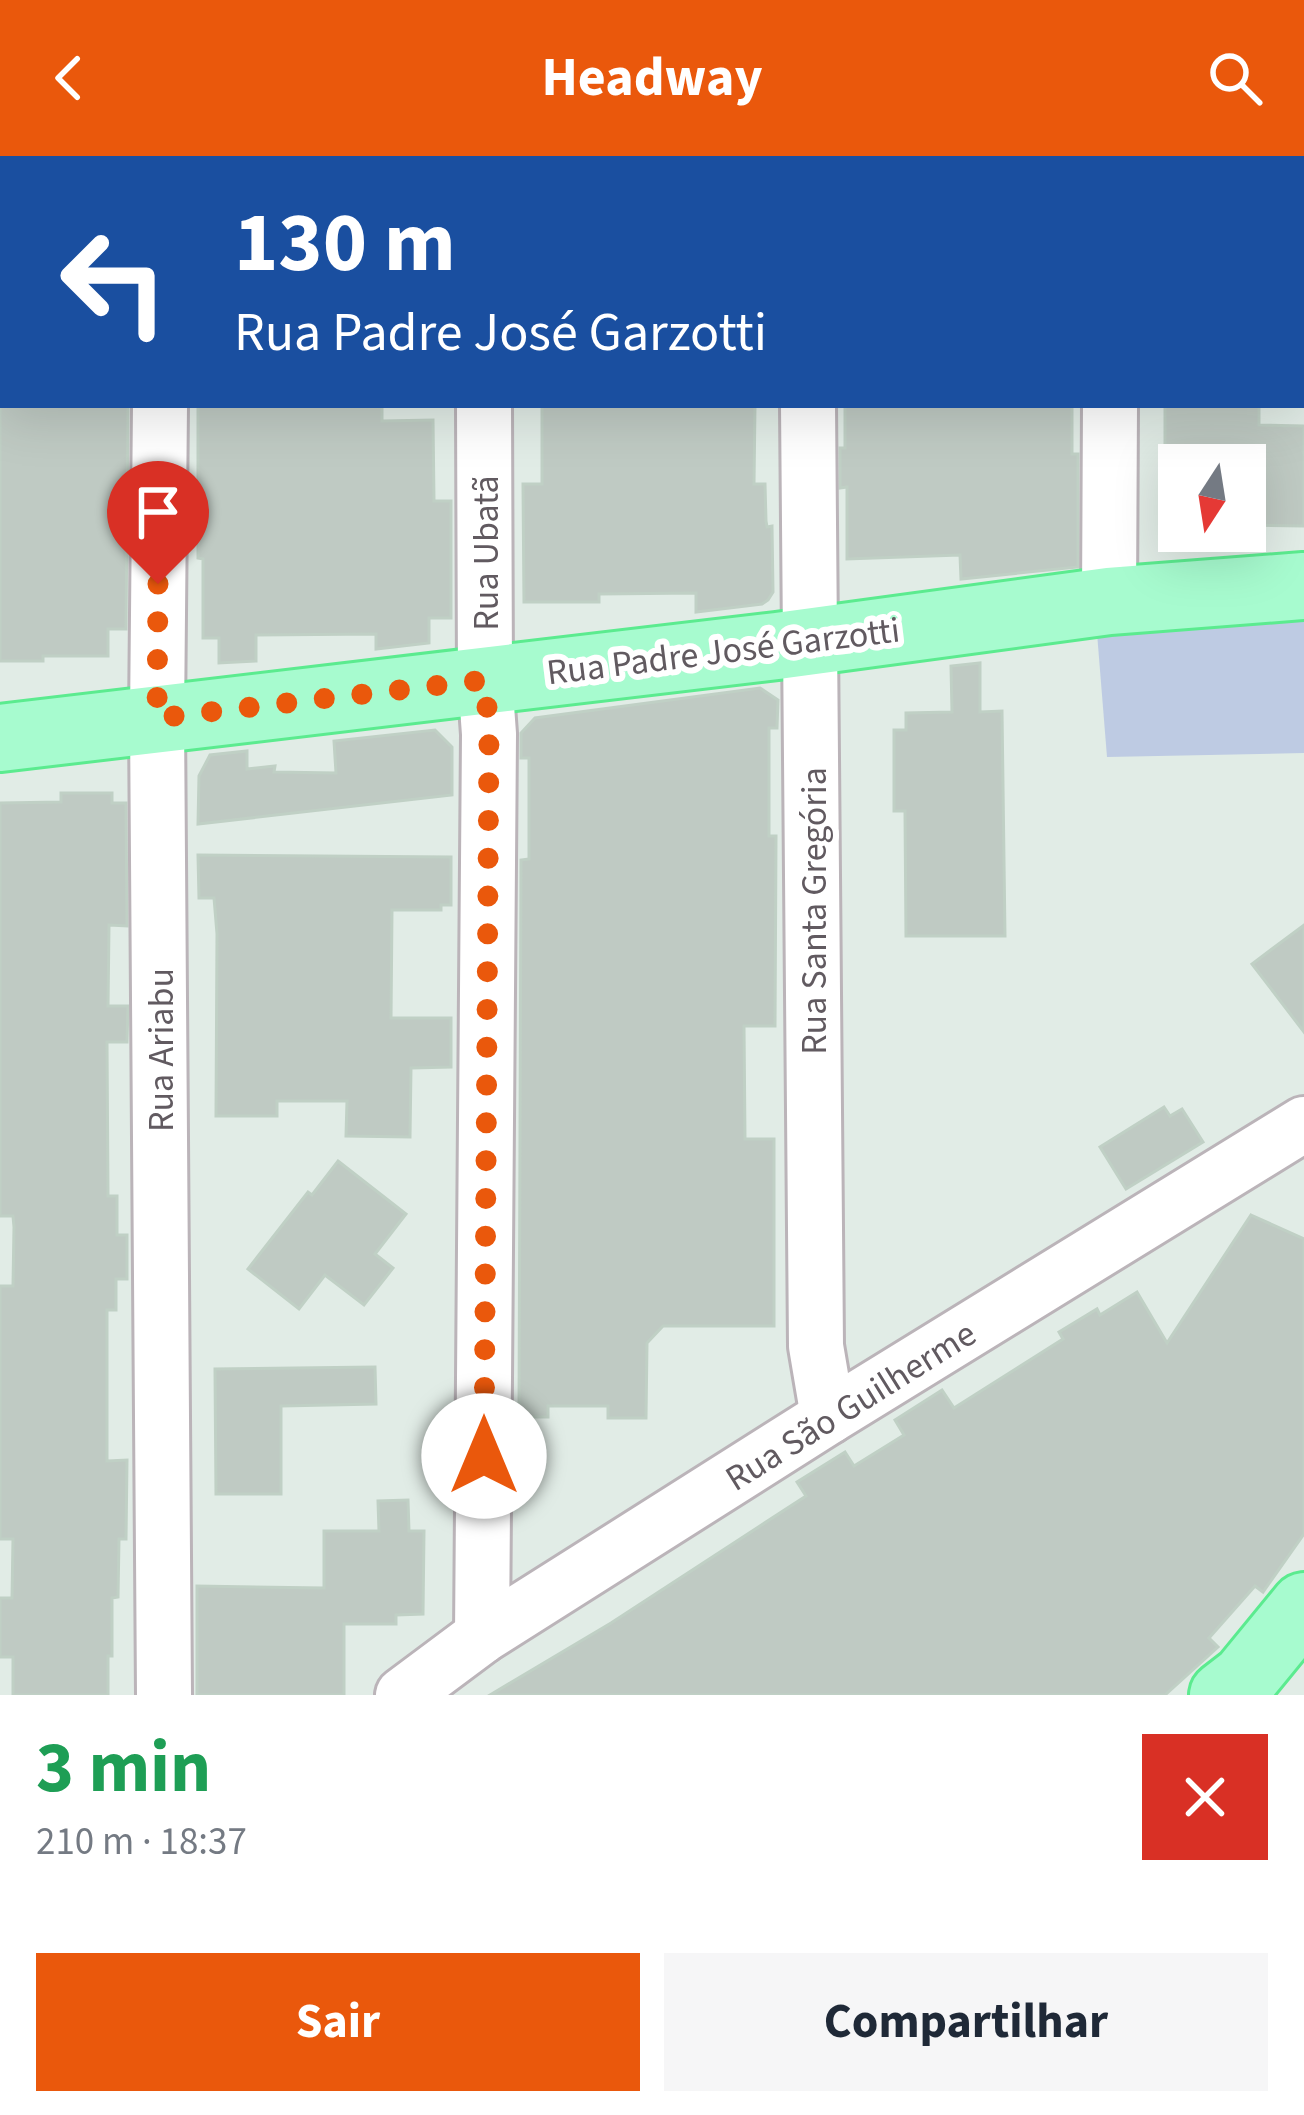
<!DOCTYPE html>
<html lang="pt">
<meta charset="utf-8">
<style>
body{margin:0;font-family:"Source Sans 3",sans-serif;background:#f6f6f7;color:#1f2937;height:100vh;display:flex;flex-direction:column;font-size:45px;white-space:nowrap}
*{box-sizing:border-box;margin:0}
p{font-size:39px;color:#747a83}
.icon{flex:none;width:66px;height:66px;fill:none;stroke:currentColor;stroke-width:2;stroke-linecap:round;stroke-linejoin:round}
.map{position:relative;height:1539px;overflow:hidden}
.sheet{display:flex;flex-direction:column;background:#fff;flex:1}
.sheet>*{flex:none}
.banner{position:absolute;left:0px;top:0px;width:1305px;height:252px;box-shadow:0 12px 48px #0002;background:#1a4fa0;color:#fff;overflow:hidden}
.needle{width:78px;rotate:192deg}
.fabs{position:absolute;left:1158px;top:288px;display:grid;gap:24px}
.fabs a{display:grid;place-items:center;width:108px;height:108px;border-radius:0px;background:#fff;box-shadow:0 12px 48px #0002;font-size:60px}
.pin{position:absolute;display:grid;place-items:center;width:102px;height:102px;color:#fff;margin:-123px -51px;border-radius:50% 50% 50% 0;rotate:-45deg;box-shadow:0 0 12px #0007}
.pin .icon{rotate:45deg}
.me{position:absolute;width:132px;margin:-66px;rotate:0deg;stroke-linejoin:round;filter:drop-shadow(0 0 9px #0008)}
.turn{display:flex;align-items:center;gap:42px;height:252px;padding:0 36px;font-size:54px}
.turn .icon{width:156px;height:156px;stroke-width:2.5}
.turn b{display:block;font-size:84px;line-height:102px}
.round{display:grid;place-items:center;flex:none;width:126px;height:126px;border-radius:0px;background:#f6f6f7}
.overview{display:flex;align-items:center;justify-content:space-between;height:204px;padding:0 36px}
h1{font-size:72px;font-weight:700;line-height:90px;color:#1e9e55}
.primary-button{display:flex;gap:24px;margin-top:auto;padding:24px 36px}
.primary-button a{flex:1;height:138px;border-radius:0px;background:#ea580c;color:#fff;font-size:48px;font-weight:700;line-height:138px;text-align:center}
.primary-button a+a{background:#f6f6f7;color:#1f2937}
header{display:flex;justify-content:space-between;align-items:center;height:156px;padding:0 36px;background:#ea580c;color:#fff;font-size:54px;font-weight:700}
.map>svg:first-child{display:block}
.green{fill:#becbe3}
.building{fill:#bfcac3;stroke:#c0d0c5;stroke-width:3}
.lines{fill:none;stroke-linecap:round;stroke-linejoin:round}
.minor-casing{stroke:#bbb4b9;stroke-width:60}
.major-casing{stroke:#5beb8f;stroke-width:72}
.minor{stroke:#fff;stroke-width:54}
.major{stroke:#a7fbcf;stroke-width:66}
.route{stroke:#ea580c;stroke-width:21;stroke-dasharray:0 37.8}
.labels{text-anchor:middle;stroke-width:12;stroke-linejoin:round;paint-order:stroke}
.street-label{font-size:36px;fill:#615a60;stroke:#fff}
</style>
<header><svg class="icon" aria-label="back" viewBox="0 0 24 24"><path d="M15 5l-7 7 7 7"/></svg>Headway<svg class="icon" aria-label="search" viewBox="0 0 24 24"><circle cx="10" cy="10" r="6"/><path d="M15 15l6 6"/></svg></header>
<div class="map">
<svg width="1304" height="1539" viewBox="0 0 1304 1539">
<rect width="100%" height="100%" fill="#e1ece6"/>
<!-- green -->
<polygon class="green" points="1304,465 1304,597 1107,601 1097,477"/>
<!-- building -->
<g class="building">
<polygon points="0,249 128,249 126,473 108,473 108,500 43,500 43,505 0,505"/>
<polygon points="198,249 382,251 382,265 433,264 434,345 451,345 451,462 429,462 429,487 376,493 376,478 256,479 256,505 219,507 219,482 203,482 203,403 198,402"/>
<polygon points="542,249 755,249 754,328 765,328 766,365 767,371 772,370 773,436 768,444 762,448 696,456 696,437 599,438 599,446 524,446 523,328 542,328"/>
<polygon points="845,249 1072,249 1072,298 1078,298 1078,411 961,423 960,399 847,403 847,331 840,332 840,292 845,292"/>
<polygon points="1165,249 1259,249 1259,269 1304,270 1304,370 1245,369 1245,309 1165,309"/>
<polygon points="980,507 980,556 1002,555 1005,780 906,780 905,655 894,655 894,574 906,574 906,557 952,556 951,510"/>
<polygon points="760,532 778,544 777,572 769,572 769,680 776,680 775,870 744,870 745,983 774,983 774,1170 663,1170 647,1187 646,1262 608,1262 608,1250 548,1250 548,1261 519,1261 521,704 529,703 529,602 521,602 521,577 535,562"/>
<polygon points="435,574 452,591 452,639 198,668 199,620 210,599 247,595 247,613 275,610 274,616 336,617 334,585"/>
<polygon points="61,637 112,637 112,647 126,647 127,770 109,769 108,850 128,850 127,886 107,886 108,1040 117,1040 117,1079 127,1079 127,1123 116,1123 116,1154 107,1154 107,1305 127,1304 126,1383 119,1383 118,1441 112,1442 112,1500 108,1500 108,1539 13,1539 13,1501 0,1501 0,1442 12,1442 13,1383 0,1383 0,1130 13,1130 14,1071 13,1060 0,1060 0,647 61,646"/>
<polygon points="198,699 451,701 451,749 441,749 441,754 392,754 391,862 451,862 451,911 411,912 410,981 346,980 347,945 277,945 277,960 216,960 217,778 214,742 199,742"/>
<polygon points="1304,769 1304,876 1252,808"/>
<polygon points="1164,951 1170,960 1182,953 1203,986 1126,1033 1100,991"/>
<polygon points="338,1005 406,1058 375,1098 393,1112 364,1149 325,1119 299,1153 248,1113 308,1036 312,1039"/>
<polygon points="1251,1059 1304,1083 1304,1378 1263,1436 1255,1430 1209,1482 1218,1491 1165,1539 490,1539 611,1467 806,1340 797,1326 845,1296 854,1310 904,1279 895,1264 942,1234 954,1252 1063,1183 1059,1176 1097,1153 1100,1159 1137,1136 1167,1187"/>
<polygon points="375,1211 376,1248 281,1250 281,1338 216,1338 215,1213"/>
<polygon points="408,1344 409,1375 424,1375 423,1458 396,1459 396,1468 344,1468 344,1539 197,1539 197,1430 324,1432 324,1375 379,1375 378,1345"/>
</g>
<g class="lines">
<defs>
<g id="minor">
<polyline points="162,3 162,0"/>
<polyline points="484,3 484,0"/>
<polyline points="810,3 810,0"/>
<polyline points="1204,3 1213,0"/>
<polyline points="160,249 157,563 164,1539"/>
<polyline points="808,249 816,1190 828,1261"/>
<polyline points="1109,445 1110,249"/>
<polyline points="482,1480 489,578 485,523 484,249"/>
<polyline points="403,1539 482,1480 828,1261 1304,968"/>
</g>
<g id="major">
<polyline points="1060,0 1064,3"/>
<polyline points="1302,173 1304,175"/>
<polyline points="0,582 777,490 1109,445 1304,430"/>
<polyline points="1223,1539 1245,1522 1304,1450"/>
</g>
</defs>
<!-- minor casing -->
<use href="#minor" class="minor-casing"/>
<!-- major casing -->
<use href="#major" class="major-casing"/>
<!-- minor -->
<use href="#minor" class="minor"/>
<!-- major -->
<use href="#major" class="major"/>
</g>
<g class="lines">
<!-- route -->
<polyline class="route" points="158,428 157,562 485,524 489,578 484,1300"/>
</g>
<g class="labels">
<!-- street labels -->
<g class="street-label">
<text transform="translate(485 397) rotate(-90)" y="13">Rua Ubatã</text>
<text transform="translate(723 494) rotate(-7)" y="13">Rua Padre José Garzotti</text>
<text transform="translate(813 755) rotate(-90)" y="13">Rua Santa Gregória</text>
<text transform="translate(160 894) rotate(-90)" y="13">Rua Ariabu</text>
<text transform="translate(850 1249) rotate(-32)" y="13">Rua São Guilherme</text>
</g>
</g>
</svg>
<div class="fabs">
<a><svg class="needle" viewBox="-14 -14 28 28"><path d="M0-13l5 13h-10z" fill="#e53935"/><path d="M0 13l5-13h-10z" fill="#747a83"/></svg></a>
</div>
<div class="pin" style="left:158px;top:428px;background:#d93025"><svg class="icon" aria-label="arrive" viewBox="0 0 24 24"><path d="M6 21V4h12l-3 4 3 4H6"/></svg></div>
<svg class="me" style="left:484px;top:1300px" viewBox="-20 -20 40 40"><circle r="19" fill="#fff"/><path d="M0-13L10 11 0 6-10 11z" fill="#ea580c"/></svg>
<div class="banner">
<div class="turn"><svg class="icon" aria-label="left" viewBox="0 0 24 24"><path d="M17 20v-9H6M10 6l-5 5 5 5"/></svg><div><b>130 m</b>Rua Padre José Garzotti</div></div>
</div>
</div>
<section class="sheet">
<div class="overview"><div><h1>3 min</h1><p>210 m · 18:37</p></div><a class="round" style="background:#d93025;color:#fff"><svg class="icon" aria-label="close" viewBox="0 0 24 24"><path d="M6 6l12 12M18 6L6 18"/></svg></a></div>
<div class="primary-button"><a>Sair</a><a>Compartilhar</a></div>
</section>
